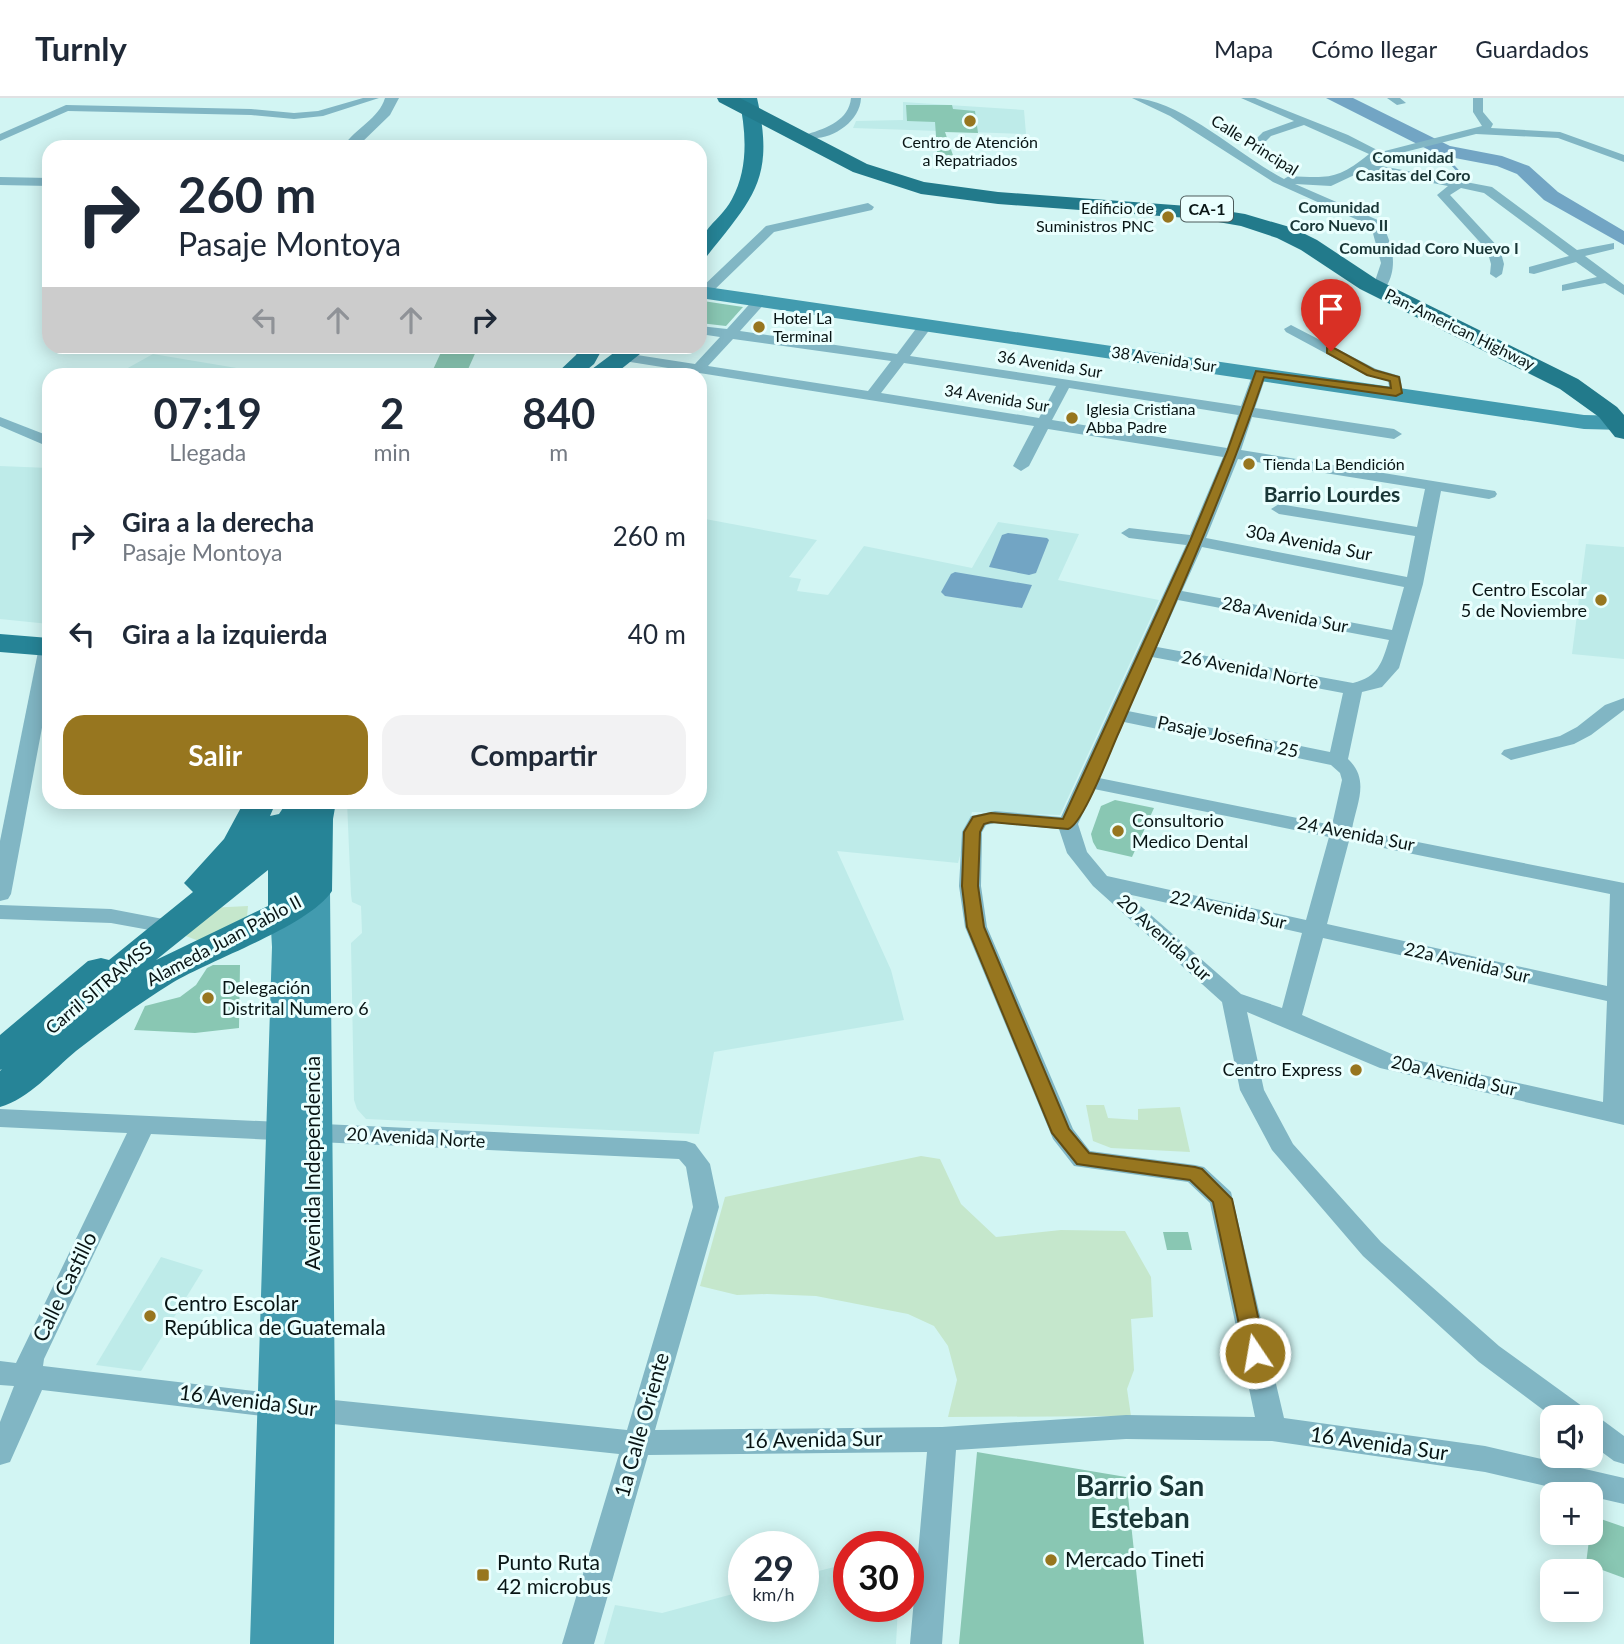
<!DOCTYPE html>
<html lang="es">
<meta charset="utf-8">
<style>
body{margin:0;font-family:Lato,sans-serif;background:#f2f2f3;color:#1f2937;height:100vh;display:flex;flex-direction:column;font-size:26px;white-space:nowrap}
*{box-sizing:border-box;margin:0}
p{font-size:23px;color:#747a83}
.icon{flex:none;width:38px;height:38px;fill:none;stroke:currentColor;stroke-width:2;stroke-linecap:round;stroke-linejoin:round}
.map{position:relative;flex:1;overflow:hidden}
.side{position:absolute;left:42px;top:270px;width:665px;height:441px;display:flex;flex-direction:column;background:#fff;border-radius:21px;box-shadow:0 4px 18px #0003}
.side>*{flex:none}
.top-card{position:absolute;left:42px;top:42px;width:665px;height:214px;border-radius:21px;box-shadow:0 4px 18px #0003;background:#fff;color:#1f2937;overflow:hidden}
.fabs{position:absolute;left:1540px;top:1307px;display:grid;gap:14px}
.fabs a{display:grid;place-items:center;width:63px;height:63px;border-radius:14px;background:#fff;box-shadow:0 4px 18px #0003;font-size:35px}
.speed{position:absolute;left:728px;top:1433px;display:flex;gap:14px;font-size:35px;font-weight:700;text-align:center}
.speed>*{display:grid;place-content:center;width:91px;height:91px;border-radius:50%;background:#fff;box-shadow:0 4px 18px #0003;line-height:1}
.speed small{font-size:18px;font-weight:400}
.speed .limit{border:10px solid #d22;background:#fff;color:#111}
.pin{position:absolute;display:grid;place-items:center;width:60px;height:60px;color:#fff;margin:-72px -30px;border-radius:50% 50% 50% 0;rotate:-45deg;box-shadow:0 0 7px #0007}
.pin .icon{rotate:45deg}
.me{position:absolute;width:77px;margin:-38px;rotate:348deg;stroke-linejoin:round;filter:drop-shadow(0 0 5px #0008)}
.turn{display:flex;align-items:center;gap:24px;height:147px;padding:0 21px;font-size:32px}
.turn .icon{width:91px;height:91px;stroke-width:2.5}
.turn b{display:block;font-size:49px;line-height:60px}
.lanes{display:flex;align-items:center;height:66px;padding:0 21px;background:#0003;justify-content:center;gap:35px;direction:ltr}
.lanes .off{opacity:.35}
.eta{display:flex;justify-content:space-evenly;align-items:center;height:119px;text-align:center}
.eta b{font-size:42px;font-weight:700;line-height:49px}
.primary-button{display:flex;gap:14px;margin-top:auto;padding:14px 21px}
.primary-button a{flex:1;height:80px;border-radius:21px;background:#97761f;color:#fff;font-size:28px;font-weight:700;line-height:80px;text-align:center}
.primary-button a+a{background:#f2f2f3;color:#1f2937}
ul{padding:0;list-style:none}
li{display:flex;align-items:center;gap:21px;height:98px;padding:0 21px}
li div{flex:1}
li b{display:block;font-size:26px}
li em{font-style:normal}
header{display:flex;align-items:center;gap:42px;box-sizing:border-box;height:98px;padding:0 35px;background:#fff;border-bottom:2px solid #e0e1e3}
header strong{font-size:33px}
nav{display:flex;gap:38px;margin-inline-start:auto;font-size:24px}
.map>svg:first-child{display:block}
.built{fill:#beebe9}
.green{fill:#c5e7cc}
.water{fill:#72a5c4}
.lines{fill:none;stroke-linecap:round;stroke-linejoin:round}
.stream{stroke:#72a5c4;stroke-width:2.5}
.river{fill:#72a5c4;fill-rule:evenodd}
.building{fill:#89c7b3}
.minor{fill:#81b6c4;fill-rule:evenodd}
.tertiary{fill:#81b6c4;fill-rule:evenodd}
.secondary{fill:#429baf;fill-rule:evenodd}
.primary{fill:#268497;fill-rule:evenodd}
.trunk{fill:#227a8b;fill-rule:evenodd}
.route{fill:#97761f;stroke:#624d14;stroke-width:2}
.poi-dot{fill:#97761f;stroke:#eafffe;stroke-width:2.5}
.labels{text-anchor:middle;stroke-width:6;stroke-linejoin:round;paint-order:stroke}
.far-poi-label{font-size:16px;fill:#091515;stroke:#eafffe;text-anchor:start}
.far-street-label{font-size:16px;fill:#091515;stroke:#eafffe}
.far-neighbourhood-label{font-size:16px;font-weight:bold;fill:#193636;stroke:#eafffe}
.shield{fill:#eafffe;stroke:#4c5b5b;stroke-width:2}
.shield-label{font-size:16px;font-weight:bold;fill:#091515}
.street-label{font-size:18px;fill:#091515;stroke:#eafffe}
.poi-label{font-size:18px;fill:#091515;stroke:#eafffe;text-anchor:end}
.far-district-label{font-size:21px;font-weight:bold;fill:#193636;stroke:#eafffe}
.near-street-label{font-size:21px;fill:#091515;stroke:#eafffe}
.near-poi-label{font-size:21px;fill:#091515;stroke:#eafffe;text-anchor:start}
.near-district-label{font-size:28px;font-weight:bold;fill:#193636;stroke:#eafffe}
</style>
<header>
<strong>Turnly</strong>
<nav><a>Mapa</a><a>Cómo llegar</a><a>Guardados</a></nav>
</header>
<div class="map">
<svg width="1624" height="1546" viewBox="0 0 1624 1546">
<rect width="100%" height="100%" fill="#d2f5f3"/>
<!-- built -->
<g class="built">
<polygon points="903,4 1024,12 1026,36 853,30 856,23 903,22"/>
<polygon points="153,256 272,276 117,276"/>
<polygon points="0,368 49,370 49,526 0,521"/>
<polygon points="700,420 817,442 789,479 801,481 797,493 828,497 864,448 972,470 998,424 1079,436 1058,482 1159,502 1060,717 972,714 958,765 837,753 891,872 904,922 714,954 699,1036 366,1021 357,1011 354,1002 351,845 362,835 361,808 352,804 351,797 347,704 700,704"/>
<polygon points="1586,446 1624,449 1624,561 1572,556"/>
<polygon points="161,1159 203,1172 141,1273 96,1267"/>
<polygon points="846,1466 849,1467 849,1508 898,1509 896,1546 604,1546 615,1507 662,1515 744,1493 744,1508 803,1508 803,1477"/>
</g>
<!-- green -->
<g class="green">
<polygon points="248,808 247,819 199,843 178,835 208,810"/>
<polygon points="1086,1007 1104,1007 1108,1020 1138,1022 1138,1011 1180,1009 1190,1054 1111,1050 1093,1043"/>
<polygon points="921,1058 940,1061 961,1106 996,1139 1061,1132 1125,1133 1151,1179 1153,1219 1131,1221 1134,1272 1127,1291 1131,1318 948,1319 957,1282 948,1248 934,1228 908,1216 816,1198 767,1196 737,1197 700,1188 725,1099"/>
</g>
<!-- water -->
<g class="water">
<polygon points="1008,435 1047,440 1049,442 1036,475 1029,477 989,469 1002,437"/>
<polygon points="955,474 1032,487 1022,510 945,498 941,494 951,476"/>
</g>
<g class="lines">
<!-- stream -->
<polyline class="stream" points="1445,53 1448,62 1458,73 1458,83"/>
<!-- river -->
<polygon class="river" points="1326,0 1353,0 1450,48 1502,58 1529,68 1558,94 1624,133 1624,147 1544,102 1517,76 1497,68 1439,57"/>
</g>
<!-- building -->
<g class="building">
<polygon points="906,7 952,7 953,11 975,13 978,35 945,34 956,66 938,66 935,24 907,23"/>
<polygon points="703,203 743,209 726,228 700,225 700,206"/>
<polygon points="443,250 477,251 466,276 431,276"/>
<polygon points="1115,702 1154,710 1132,759 1097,751 1093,744 1091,736 1101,708"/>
<polygon points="213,867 240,867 239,930 195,935 134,932 145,908 180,899 196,887 207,870"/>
<polygon points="1163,1134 1188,1134 1192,1152 1167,1152"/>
<polygon points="977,1354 1126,1379 1144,1546 959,1546"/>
<polygon points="1592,1418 1624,1429 1624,1480 1586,1466"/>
</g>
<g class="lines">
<!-- minor -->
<g class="minor">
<polygon points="363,0 379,0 323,18 294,21 251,17 68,13 0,43 0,36 66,7 251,11 294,15 318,13"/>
<path d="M 851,0 L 861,0 C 860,24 831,43 808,40 L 808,36 C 827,30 849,22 851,0 Z"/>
<path d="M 1132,0 C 1179,0 1241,59 1284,81 L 1289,78 C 1329,80 1337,82 1369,56 L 1304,27 L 1271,38 L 1266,43 L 1258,43 L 1256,41 L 1263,34 L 1294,23 L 1241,0 L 1255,0 L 1348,37 L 1381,54 L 1482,28 L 1473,14 L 1473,0 L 1483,0 L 1483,14 L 1493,26 L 1491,30 L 1560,34 L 1624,57 L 1624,64 L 1558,40 L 1476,36 L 1377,61 L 1371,66 L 1492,89 L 1577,152 L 1614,145 L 1614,151 L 1585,158 L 1624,187 L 1624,197 L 1605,185 L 1562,193 L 1562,187 L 1597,179 L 1576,164 L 1534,176 L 1529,175 L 1529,169 L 1569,158 L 1484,95 L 1461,90 L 1450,97 L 1500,151 L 1504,166 L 1502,176 L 1496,180 L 1490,176 L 1491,166 L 1487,152 L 1437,97 L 1448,88 L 1365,72 L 1331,88 L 1295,86 L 1380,123 C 1392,143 1399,168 1386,189 L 1376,189 L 1374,186 L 1381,165 L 1371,128 L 1273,84 L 1170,18 Z"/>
<polygon points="1387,0 1400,0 1406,5 1397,7"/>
<polygon points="0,79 49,80 49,88 0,87"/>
<polygon points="868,105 874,109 872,112 774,134 708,198 700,198 700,191 766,128"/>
<path d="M 760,199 L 767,203 L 740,233 L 897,256 L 921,224 L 926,223 L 933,227 L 910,258 L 1241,308 L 1253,275 L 1255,272 L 1265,272 L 1267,275 L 1255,310 L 1394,331 L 1402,336 L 1394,341 L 1252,319 L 1241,352 L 1495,393 L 1497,396 L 1495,399 L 1489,401 L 1441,393 L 1423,486 L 1399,570 L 1382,589 L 1362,594 L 1348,661 C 1370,682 1357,704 1352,731 L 1624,785 L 1624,1027 L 1380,970 L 1247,914 L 1264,992 L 1293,1046 L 1381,1144 L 1499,1248 L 1586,1311 L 1589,1318 L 1601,1321 L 1624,1338 L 1624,1366 L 1614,1363 L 1591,1346 L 1591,1320 L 1554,1320 L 1479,1264 L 1363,1158 L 1272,1052 L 1240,992 L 1222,904 L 1093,788 L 1067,755 L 1059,731 L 995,725 L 986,727 L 982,734 L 981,788 L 987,829 L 1073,1031 L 1090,1053 L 1195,1067 L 1204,1069 L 1231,1094 L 1284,1320 L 1485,1348 L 1624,1380 L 1624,1406 L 1485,1374 L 1272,1343 L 1126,1341 L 956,1352 L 942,1546 L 910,1546 L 927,1354 L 648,1357 L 594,1546 L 562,1546 L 619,1356 L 314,1324 L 42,1292 L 10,1364 L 0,1367 L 0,1324 L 14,1288 L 0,1287 L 0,1263 L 16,1265 L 127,1035 L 0,1029 L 0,1011 L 686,1043 L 695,1046 L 710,1066 L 719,1109 L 655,1332 L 942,1329 L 1126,1317 L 1255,1319 L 1210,1105 L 1188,1084 L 1074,1068 L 1053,1041 L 965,829 L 959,788 L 962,734 L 971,718 L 995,713 L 1061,719 L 1186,447 L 1129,440 L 1121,435 L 1129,430 L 1190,437 L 1223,359 L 1048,331 L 1029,368 L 1021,373 L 1013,368 L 1034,328 L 624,263 L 617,259 L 624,255 L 695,266 L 720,239 L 700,236 L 700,228 L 727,231 L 755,200 ZM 733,241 L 891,263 L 868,293 L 708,268 ZM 904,265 L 1056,288 L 1039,320 L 881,295 ZM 1069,290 L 1238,317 L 1227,350 L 1052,322 ZM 1238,361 L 1425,391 L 1417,429 L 1279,406 L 1271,411 L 1279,416 L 1415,438 L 1407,479 L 1206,440 ZM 1202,449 L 1404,489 L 1392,532 L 1182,493 ZM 1178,502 L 1389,542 C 1382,565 1378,579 1353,585 L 1157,549 ZM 1152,559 L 1343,595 L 1330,654 L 1128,613 ZM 1124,624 L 1331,667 L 1340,675 L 1342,682 L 1332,727 L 1099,680 ZM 1094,691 L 1329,739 L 1306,822 L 1107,778 L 1087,754 L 1078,726 ZM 1349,743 L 1610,796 L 1607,888 L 1327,826 ZM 1127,796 L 1302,835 L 1282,910 L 1241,896 ZM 1323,840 L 1607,903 L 1603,1004 L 1394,957 L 1302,917 ZM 151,1036 L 679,1061 L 686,1069 L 693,1109 L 627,1332 L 314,1300 L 43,1268 L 44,1261 Z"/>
<polygon points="1291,227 1376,271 1400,278 1403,295 1396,299 1391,298 1388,283 1366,277 1286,234 1284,231"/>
<polygon points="0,319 49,338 49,349 0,328"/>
<polygon points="48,544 49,592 11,796 8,801 0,803 0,743 39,549"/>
<polygon points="1624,600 1624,612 1591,637 1574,646 1511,662 1501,656 1504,652 1560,638 1577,629 1605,607"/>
<polygon points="0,807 111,811 163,821 166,826 163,831 155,833 111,825 0,821"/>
</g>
<!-- tertiary -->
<path class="tertiary" d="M 385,0 L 399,0 L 390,17 L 357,49 L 343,49 C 355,30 379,21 385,0 Z"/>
<!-- secondary -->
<g class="secondary">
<polygon points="700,188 1584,317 1624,318 1624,332 1584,331 700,200"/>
<polygon points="314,783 325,786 330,793 335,1312 334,1546 250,1546 272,849 270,813 275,806 286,803 298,806 298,793 303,786"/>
</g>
<!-- primary -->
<g class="primary">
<path d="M 739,0 L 757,0 C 775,80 754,99 707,158 L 700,160 C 700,126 717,128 732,101 C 749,70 746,33 739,0 Z"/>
<polygon points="581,248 604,248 594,266 582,276 556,276 576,257"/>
<polygon points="623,248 650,248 615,276 588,276 592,271"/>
<polygon points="0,536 49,540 49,558 0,554"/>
<path d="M 244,704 L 276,704 L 270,718 L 279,716 L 287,704 L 336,704 L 333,721 L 332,793 C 309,828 212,861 172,885 C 138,906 107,929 76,953 C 53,972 29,1001 0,1009 L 0,973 L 2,971 L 0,972 L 0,937 L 88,863 L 101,860 L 109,862 L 193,794 L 184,785 L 224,741 ZM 268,772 L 268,808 L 156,862 Z"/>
</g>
<!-- trunk -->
<polygon class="trunk" points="717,0 740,0 867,66 924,84 998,94 1201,109 1245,116 1293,130 1317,142 1376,181 1578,281 1617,309 1624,317 1624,341 1615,339 1599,319 1560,291 1360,191 1301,152 1277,140 1241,128 1201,121 998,106 921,96 853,74 719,4"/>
</g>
<!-- route -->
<path class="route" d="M 1327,250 L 1334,250 L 1374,272 L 1399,279 L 1402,295 L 1396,298 L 1264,279 C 1223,400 1170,516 1119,634 C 1111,651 1083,727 1068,731 L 991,724 L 984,726 L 980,734 L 978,788 L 984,829 L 1069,1031 L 1089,1055 L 1195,1069 L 1202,1071 L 1232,1101 L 1266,1255 L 1263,1261 L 1255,1263 L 1248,1261 L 1245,1255 L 1213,1104 L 1190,1082 L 1077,1066 L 1052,1035 L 967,829 L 962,788 L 964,734 L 973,719 L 991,715 L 1063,721 L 1190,443 L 1227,354 L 1256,273 L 1391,290 L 1390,283 L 1367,277 L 1327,255 Z"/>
<!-- markers -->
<g class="poi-dot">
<circle cx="970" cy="23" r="7"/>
<circle cx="1168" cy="119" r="7"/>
<circle cx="759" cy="229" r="7"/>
<circle cx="1072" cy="320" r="7"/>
<circle cx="1249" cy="366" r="7"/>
<circle cx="1601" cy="502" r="7"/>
<circle cx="1118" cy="733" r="7"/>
<circle cx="208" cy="900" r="7"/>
<circle cx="1356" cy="972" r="7"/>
<circle cx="150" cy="1218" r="7"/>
<circle cx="1051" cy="1462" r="7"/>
<rect x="476" y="1470" width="14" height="14" rx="3.5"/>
</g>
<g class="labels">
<!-- far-poi labels -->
<g class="far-poi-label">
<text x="970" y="50" text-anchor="middle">Centro de Atención<tspan x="970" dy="18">a Repatriados</tspan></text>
<text x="1154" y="116" text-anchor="end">Edificio de<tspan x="1154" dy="18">Suministros PNC</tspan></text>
<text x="773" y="226">Hotel La<tspan x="773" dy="18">Terminal</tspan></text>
<text x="1086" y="317">Iglesia Cristiana<tspan x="1086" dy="18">Abba Padre</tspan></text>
<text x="1263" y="372">Tienda La Bendición</text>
</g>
<!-- far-street labels -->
<g class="far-street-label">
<text transform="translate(1255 47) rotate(32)" y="6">Calle Principal</text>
<text transform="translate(1460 231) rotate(26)" y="6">Pan-American Highway</text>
<text transform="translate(1164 261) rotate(8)" y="6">38 Avenida Sur</text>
<text transform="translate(1050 266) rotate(9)" y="6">36 Avenida Sur</text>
<text transform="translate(997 300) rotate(9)" y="6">34 Avenida Sur</text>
</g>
<!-- far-neighbourhood labels -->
<g class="far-neighbourhood-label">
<text x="1413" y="65">Comunidad<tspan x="1413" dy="18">Casitas del Coro</tspan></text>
<text x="1339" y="115">Comunidad<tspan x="1339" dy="18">Coro Nuevo II</tspan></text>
<text x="1429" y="156">Comunidad Coro Nuevo I</text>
</g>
<!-- shield labels -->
<rect class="shield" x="1181" y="98.5" width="52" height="25" rx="5"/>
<g class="shield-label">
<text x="1207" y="117">CA-1</text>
</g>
<!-- street labels -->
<g class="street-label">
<text transform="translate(1309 445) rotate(11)" y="6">30a Avenida Sur</text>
<text transform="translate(1285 517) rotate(11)" y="6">28a Avenida Sur</text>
<text transform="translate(1250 572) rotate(11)" y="6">26 Avenida Norte</text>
<text transform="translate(1228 639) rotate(12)" y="6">Pasaje Josefina 25</text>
<text transform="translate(1356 736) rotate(11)" y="6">24 Avenida Sur</text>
<text transform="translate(1228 812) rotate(13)" y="6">22 Avenida Sur</text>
<text transform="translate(1164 840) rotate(42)" y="6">20 Avenida Sur</text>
<text transform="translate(224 843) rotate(-28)" y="6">Alameda Juan Pablo II</text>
<text transform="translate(1467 865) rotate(13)" y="6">22a Avenida Sur</text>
<text transform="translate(99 890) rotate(-40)" y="6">Carril SITRAMSS</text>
<text transform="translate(1454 978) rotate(13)" y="6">20a Avenida Sur</text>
<text transform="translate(416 1040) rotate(3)" y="6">20 Avenida Norte</text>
</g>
<!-- poi labels -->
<g class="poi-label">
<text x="1587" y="498">Centro Escolar<tspan x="1587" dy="21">5 de Noviembre</tspan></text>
<text x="1132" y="729" text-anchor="start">Consultorio<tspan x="1132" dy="21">Medico Dental</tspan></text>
<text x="222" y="896" text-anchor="start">Delegación<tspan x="222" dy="21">Distrital Numero 6</tspan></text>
<text x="1342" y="978">Centro Express</text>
</g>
<!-- far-district labels -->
<g class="far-district-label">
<text x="1332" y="404">Barrio Lourdes</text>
</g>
<!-- near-street labels -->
<g class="near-street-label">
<text transform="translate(313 1065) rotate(-90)" y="7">Avenida Independencia</text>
<text transform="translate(65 1189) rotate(-64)" y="7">Calle Castillo</text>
<text transform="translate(248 1303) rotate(7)" y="7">16 Avenida Sur</text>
<text transform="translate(642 1327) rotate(-74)" y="7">1a Calle Oriente</text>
<text transform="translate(813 1342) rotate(-1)" y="7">16 Avenida Sur</text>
<text transform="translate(1379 1346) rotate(8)" y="7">16 Avenida Sur</text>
</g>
<!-- near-poi labels -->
<g class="near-poi-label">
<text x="164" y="1213">Centro Escolar<tspan x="164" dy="24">República de Guatemala</tspan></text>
<text x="1065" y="1469">Mercado Tineti</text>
<text x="497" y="1472">Punto Ruta<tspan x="497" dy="24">42 microbus</tspan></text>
</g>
<!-- near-district labels -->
<g class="near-district-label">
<text x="1140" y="1398">Barrio San<tspan x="1140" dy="32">Esteban</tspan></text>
</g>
</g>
</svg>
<div class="fabs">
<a><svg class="icon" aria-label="sound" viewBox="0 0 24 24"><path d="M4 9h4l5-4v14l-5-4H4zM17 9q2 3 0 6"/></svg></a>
<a>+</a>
<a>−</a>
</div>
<div class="speed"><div>29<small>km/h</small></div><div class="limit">30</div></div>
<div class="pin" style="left:1331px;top:253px;background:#d93025"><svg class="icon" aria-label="arrive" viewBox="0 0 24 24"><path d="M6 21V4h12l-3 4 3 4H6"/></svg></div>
<svg class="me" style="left:1255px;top:1255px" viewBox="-20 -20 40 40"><circle r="17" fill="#97761f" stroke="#fff" stroke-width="3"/><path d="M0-11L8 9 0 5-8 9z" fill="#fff"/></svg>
<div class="top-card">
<div class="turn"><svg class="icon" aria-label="right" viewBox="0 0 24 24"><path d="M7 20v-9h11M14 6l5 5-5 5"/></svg><div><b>260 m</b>Pasaje Montoya</div></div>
<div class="lanes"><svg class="icon off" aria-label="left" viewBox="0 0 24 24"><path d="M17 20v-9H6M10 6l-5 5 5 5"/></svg><svg class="icon off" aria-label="ahead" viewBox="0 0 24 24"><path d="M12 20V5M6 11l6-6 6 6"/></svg><svg class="icon off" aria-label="ahead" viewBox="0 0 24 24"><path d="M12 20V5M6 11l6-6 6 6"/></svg><svg class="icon" aria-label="right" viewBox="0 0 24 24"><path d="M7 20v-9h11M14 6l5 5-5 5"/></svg></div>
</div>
<section class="side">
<div class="eta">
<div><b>07:19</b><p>Llegada</p></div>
<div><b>2</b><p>min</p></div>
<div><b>840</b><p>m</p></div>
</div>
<ul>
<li><svg class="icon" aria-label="right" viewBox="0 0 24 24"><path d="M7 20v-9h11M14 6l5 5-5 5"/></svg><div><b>Gira a la derecha</b><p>Pasaje Montoya</p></div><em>260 m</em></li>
<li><svg class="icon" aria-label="left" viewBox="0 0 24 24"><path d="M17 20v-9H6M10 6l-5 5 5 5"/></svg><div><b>Gira a la izquierda</b></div><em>40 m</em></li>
</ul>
<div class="primary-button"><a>Salir</a><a>Compartir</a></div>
</section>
</div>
